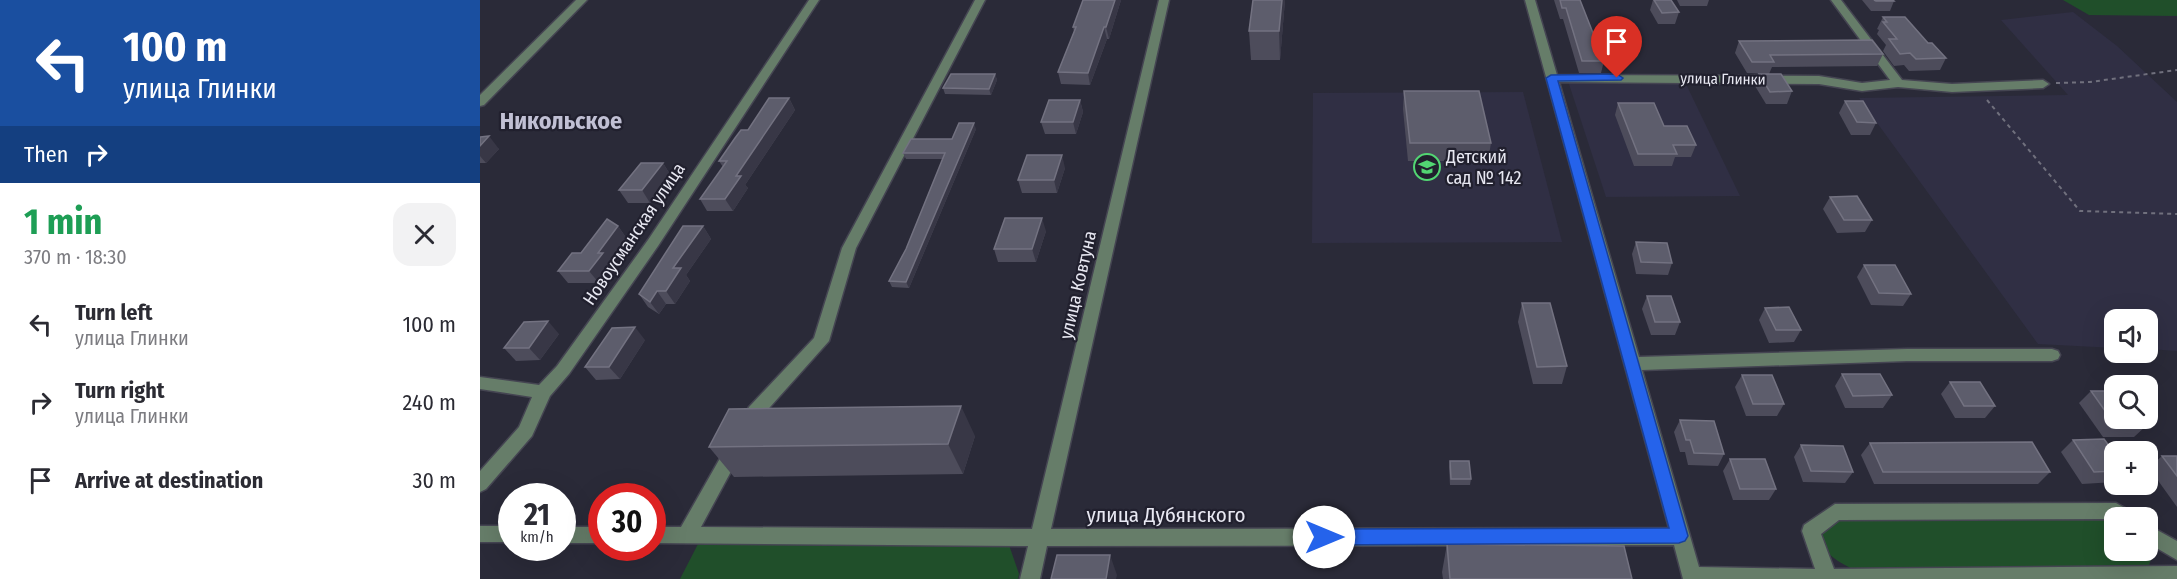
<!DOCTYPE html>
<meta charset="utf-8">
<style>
body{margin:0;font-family:"Fira Sans Condensed",sans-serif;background:#f2f2f3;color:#2b2b33;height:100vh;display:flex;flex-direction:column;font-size:22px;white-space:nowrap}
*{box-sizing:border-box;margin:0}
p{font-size:20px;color:#7c7c81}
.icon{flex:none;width:33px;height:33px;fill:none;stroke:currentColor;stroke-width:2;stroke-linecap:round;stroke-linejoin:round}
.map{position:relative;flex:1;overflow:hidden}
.side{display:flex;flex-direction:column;background:#fff;width:480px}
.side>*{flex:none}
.guide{background:#1a4fa0;color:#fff;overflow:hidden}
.controls{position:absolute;left:1624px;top:309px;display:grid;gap:12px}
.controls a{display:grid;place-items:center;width:54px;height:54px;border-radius:12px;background:#fff;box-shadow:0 6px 24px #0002;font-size:30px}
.speed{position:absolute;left:18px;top:483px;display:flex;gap:12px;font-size:30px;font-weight:700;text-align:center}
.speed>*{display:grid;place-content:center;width:78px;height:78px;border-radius:50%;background:#fff;box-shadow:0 6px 24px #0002;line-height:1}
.speed small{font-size:15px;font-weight:400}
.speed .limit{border:9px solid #d22;background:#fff;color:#111}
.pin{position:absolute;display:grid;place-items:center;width:51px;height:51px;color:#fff;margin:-62px -26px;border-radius:50% 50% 50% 0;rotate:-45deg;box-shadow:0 0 6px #0007}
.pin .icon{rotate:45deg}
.me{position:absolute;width:66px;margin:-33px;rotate:90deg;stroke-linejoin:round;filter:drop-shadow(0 0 4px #0008)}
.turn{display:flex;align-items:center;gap:21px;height:126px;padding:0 24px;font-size:27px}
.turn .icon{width:78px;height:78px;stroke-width:2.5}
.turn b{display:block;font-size:42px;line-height:51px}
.then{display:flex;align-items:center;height:57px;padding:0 24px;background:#0003;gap:12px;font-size:22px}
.round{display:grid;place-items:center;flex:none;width:63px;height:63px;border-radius:18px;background:#f2f2f3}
.overview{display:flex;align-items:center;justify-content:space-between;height:102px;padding:0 24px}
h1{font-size:36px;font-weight:700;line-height:45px;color:#1e9e55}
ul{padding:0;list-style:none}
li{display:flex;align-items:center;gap:18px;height:78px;padding:0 24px}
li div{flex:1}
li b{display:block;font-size:22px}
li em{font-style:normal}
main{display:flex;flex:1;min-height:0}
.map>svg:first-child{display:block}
.built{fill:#302f44}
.green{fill:#204f2a}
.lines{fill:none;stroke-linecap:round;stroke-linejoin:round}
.minor-casing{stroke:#454552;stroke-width:3}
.path{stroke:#70707d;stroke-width:2;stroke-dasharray:4 4;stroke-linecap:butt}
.minor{fill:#667d69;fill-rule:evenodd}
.wall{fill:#4d4c5b}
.shaded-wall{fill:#383746}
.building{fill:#5d5d6c;stroke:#737281;stroke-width:1.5}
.route{fill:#2563eb;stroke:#184099;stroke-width:1.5}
.labels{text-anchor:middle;stroke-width:4.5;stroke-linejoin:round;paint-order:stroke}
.far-street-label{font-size:15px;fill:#e8e8f2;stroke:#21202e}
.poi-label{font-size:18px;fill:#e8e8f2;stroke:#21202e;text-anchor:start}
.street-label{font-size:18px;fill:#e8e8f2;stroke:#21202e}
.near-street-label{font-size:21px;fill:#e8e8f2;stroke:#21202e}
.district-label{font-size:24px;font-weight:bold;fill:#c1c0d4;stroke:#21202e}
</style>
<main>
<section class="side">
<div class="guide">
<div class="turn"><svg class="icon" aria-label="left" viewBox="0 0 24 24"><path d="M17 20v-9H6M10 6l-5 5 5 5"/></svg><div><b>100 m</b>улица Глинки</div></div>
<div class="then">Then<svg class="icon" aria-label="right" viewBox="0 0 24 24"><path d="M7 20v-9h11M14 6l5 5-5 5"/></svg></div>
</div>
<div class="overview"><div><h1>1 min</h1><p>370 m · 18:30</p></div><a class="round"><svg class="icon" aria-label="close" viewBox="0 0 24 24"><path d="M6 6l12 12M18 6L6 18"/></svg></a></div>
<ul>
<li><svg class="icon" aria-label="left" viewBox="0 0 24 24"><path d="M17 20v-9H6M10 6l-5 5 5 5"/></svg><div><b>Turn left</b><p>улица Глинки</p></div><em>100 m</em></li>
<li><svg class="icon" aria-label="right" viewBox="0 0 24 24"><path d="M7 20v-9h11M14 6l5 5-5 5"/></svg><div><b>Turn right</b><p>улица Глинки</p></div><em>240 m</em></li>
<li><svg class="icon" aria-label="arrive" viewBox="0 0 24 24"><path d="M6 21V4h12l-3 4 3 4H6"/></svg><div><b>Arrive at destination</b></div><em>30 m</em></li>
</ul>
</section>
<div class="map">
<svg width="1697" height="579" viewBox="0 0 1697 579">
<rect width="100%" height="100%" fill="#2a2a38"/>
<!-- built -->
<g class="built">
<polygon points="1593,12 1637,46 1697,102 1697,351 1668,349 1668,320 1635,320 1635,348 1558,344 1379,98 1588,95 1521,20"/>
<polygon points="1204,80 1260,196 1126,197 1088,81"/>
<polygon points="1043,92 1082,242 832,243 833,93"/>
</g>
<!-- green -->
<g class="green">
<polygon points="1583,0 1697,0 1697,16 1609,15"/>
<path d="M 1635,519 L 1635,550 L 1668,550 L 1668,541 L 1672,555 L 1668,569 L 1374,570 C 1354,559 1342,554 1341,530 L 1355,520 Z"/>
<polygon points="218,544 529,545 539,574 538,579 200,579"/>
</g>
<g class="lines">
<defs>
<g id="minor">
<polygon points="96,0 107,0 4,105 0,106 0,95"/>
<polygon points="329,0 339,0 178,246 89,374 70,396 52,436 6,489 0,492 0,471 39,427 52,397 0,389 0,377 59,385 77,366 168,240"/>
<polygon points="495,0 505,0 376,248 349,341 281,417 274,429 268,431 262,429 259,424 269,407 334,338 362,248"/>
<polygon points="679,0 689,0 571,529 1189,528 1045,0 1055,0 1077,75 1339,76 1382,83 1410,80 1351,0 1361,0 1422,80 1472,84 1563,80 1569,84 1563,88 1472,92 1418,87 1382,91 1339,84 1079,82 1159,357 1427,349 1572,349 1578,351 1580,355 1578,359 1572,361 1427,361 1162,370 1219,567 1335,569 1322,531 1324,525 1355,504 1636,503 1652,512 1654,518 1635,518 1635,521 1633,519 1359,520 1341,534 1354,569 1697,566 1697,579 1203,579 1194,545 567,546 560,579 540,579 548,546 172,543 172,527 201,527 247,446 253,444 259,446 262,451 221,527 552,529"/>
<polygon points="1668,525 1697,541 1697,560 1668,543"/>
<rect x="0" y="526" width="32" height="16"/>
<rect x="82" y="527" width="40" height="16"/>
</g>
</defs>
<!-- minor casing -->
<use href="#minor" class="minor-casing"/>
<!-- path -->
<g class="path">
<polyline points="1576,83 1610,82 1697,70"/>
<polyline points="1507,100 1600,211 1697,214"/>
</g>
<!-- minor -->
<use href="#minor" class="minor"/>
</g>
<!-- wall -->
<g class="wall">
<polygon points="641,0 629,39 627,39 610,85 581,84 578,72 594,32 593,27"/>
<polygon points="773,0 805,0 800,60 771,60 769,31"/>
<polygon points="1074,0 1100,0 1124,61 1121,73 1099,73 1083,19 1080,19"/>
<polygon points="1173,0 1191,0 1199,12 1195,24 1178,24 1170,10"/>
<polygon points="1197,0 1229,0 1227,6 1200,6"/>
<polygon points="1382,0 1413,0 1414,1 1410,11 1391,11"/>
<polygon points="1403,17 1448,43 1466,58 1460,70 1429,71 1424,65 1414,66 1403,51 1406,45 1397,34 1399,30 1397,29"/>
<polygon points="1259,41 1403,54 1397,66 1292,67 1289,74 1267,73 1255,53"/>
<polygon points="515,74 517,80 511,95 465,94 463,88"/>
<polygon points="1279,74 1312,91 1307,104 1286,104 1275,86"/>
<polygon points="924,91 1011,143 1008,161 928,161 923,109"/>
<polygon points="309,98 315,110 265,185 268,188 253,211 227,211 220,199 243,167 239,161 268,130"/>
<polygon points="600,100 603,112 596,134 565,134 561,122"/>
<polygon points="1365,101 1396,123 1390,135 1371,135 1359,113"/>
<polygon points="1138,103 1184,126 1216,145 1211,157 1195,157 1192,166 1154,166 1135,115"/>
<polygon points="496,129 429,288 412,287 409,281 426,249 463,159 426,159 423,153 472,139"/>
<polygon points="0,137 19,149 6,163 0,163"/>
<polygon points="183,163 191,176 170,203 148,203 139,190"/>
<polygon points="585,168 577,193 542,193 538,180"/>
<polygon points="1350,197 1392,220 1385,232 1357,233 1343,209"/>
<polygon points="138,226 147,239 130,263 132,266 119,283 88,283 78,271"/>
<polygon points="223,226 231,239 206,275 210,281 195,304 186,304 179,314 168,307 159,294"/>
<polygon points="566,231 556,262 518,262 514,249"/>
<polygon points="1156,242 1192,263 1188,275 1156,274 1152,254"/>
<polygon points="1384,265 1431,294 1423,306 1391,305 1377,277"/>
<polygon points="1167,296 1200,322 1195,335 1171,335 1162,309"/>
<polygon points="1042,303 1087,366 1082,384 1053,384 1038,322"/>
<polygon points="1285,308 1321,330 1314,342 1289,343 1279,320"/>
<polygon points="79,334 60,360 36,361 24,348"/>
<polygon points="165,340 140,379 116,380 105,367"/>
<polygon points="1362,374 1412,395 1403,408 1365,408 1355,386"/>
<polygon points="1262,375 1304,404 1297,416 1266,416 1255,387"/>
<polygon points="1470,382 1515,406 1505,418 1475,418 1461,394"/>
<polygon points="1611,391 1667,425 1654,437 1623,437 1599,403"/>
<polygon points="1200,420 1244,454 1238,466 1208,465 1205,452 1200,452 1194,432"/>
<polygon points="495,436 483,474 254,477 229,447"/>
<polygon points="1593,440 1635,454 1635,482 1602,484 1581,452"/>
<polygon points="1390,443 1570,472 1558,484 1394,484 1381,455"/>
<polygon points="1321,445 1373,472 1365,483 1323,482 1314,457"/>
<polygon points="1682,456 1697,456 1697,507 1669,468"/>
<polygon points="1250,459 1296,489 1289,500 1253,500 1243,471"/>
<polygon points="970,461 991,479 990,485 970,485 969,467"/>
<polygon points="967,544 1152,579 963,579 962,572"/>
</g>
<!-- shaded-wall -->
<g class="shaded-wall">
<polygon points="635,0 641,0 629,39 626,27"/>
<polygon points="802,0 805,0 800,60 799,31"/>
<polygon points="624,27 627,39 610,85 608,73"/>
<polygon points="515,74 517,80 511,95 509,89"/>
<polygon points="309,98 315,110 265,185 268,188 253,211 245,199 256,176"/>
<polygon points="600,100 603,112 596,134 593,122"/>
<polygon points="494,123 496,129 429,288 426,282"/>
<polygon points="9,136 19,149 6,163 0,156 0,146"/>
<polygon points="582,155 585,168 577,193 574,180"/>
<polygon points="183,163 191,176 170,203 162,190"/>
<polygon points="562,218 566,231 556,262 552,249"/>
<polygon points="138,226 147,239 130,263 132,266 119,283 109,271 118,253"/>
<polygon points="223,226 231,239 206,275 210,281 195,304 186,291 193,268"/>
<polygon points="177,291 186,304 179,314 170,302"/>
<polygon points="68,321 79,334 60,360 49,348"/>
<polygon points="155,327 165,340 140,379 129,367"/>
<polygon points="481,406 495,436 483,474 468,444"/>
<polygon points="630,555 637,575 636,579 626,579"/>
</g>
<!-- building -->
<g class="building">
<polygon points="603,0 635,0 626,27 624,27 608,73 578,72 596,27 593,27"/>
<polygon points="773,0 802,0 799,31 769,31"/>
<polygon points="1080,0 1100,0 1124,61 1102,61 1086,8 1082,8"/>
<polygon points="1174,0 1191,0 1199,12 1182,13"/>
<polygon points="1394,0 1413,0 1414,1 1396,1"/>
<polygon points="1403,17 1425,17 1448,43 1452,43 1466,58 1436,59 1430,53 1420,54 1409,39 1417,39 1403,22 1407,22"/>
<polygon points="1392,40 1403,54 1290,55 1294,62 1272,62 1259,41"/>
<polygon points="471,74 515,74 509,89 463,88"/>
<polygon points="1279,74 1301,74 1312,91 1290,92"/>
<polygon points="924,91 999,91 1011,143 930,143"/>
<polygon points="289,98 309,98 256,176 261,176 245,199 220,199 247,161 239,161 255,138 261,130 268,130"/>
<polygon points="569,100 600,100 593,122 561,122"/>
<polygon points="1365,101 1383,101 1396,123 1377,122"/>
<polygon points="1138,103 1174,103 1184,126 1207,126 1216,145 1193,145 1197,154 1158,154"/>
<polygon points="479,123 494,123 426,282 409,281 426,249 465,153 423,153 431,139 472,139"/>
<polygon points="9,136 0,146 0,137"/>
<polygon points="547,155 582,155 574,180 538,180"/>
<polygon points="161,163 183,163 162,190 139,190"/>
<polygon points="1377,196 1392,220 1364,220 1350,197"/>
<polygon points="525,218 562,218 552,249 514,249"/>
<polygon points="127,219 138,226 118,253 123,253 109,271 78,271 92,253 101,253"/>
<polygon points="203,226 223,226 193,268 201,268 186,291 177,291 170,302 159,294"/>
<polygon points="1156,242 1187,243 1192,263 1161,262"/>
<polygon points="1384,265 1415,265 1431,294 1399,293"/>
<polygon points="1167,296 1191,296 1200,322 1175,322"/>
<polygon points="1042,303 1070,303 1087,366 1057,367"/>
<polygon points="1309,307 1321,330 1296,330 1285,308"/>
<polygon points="68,321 49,348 24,348 44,322"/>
<polygon points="155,327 129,367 105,367 132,328"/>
<polygon points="1362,374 1400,374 1412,395 1373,396"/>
<polygon points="1262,375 1292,375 1304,404 1273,404"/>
<polygon points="1470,382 1500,382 1515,406 1484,406"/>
<polygon points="1611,391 1635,391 1635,418 1662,418 1667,425 1635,425"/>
<polygon points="481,406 468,444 229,447 249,409"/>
<polygon points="1200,420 1234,421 1244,454 1214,453 1210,440 1206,440"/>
<polygon points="1624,439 1635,454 1635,471 1614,472 1593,440"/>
<polygon points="1552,442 1570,472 1403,472 1390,443"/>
<polygon points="1321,445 1363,446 1373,472 1331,471"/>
<polygon points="1682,456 1697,456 1697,476"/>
<polygon points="1250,459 1285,459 1296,489 1260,489"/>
<polygon points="970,461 989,461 991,479 971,479"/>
<polygon points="967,544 1144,546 1152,579 970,579"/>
<polygon points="577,555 630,555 626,579 571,579"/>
</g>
<!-- route -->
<polygon class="route" points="1137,74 1143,78 1141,80 1078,81 1208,536 1205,541 1199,543 844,545 838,543 835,537 838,532 844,529 1189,528 1066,78 1071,75"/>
<!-- icons -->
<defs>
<symbol id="school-ring" viewBox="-11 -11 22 22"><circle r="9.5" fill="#21202e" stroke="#52d673" stroke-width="1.5"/><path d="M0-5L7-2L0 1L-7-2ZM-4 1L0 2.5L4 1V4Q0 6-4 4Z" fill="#52d673"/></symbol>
</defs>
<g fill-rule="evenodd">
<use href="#school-ring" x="932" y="152" width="30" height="30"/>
</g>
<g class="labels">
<!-- far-street labels -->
<g class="far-street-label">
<text transform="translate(1243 79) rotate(1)" y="5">улица Глинки</text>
</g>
<!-- poi labels -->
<g class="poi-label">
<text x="966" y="163">Детский<tspan x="966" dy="21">сад № 142</tspan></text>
</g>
<!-- street labels -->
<g class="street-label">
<text transform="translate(154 234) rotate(-56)" y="6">Новоусманская улица</text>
<text transform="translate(598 285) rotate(-77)" y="6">улица Ковтуна</text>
</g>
<!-- near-street labels -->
<g class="near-street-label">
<text x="686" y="522">улица Дубянского</text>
</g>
<!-- district labels -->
<g class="district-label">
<text x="81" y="129">Никольское</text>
</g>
</g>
</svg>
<div class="controls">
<a><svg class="icon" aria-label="sound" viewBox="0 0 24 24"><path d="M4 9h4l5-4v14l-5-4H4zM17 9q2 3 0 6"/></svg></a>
<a><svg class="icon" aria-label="search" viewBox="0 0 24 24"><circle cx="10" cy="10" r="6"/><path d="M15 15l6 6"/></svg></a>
<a>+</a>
<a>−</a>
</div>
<div class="speed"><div>21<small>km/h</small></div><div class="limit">30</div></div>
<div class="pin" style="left:1137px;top:78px;background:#d93025"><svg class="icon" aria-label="arrive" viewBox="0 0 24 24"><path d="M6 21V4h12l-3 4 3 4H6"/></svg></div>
<svg class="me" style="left:844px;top:537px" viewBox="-20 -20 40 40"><circle r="19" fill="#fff"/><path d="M0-13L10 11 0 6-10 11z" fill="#2563eb"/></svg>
</div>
</main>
